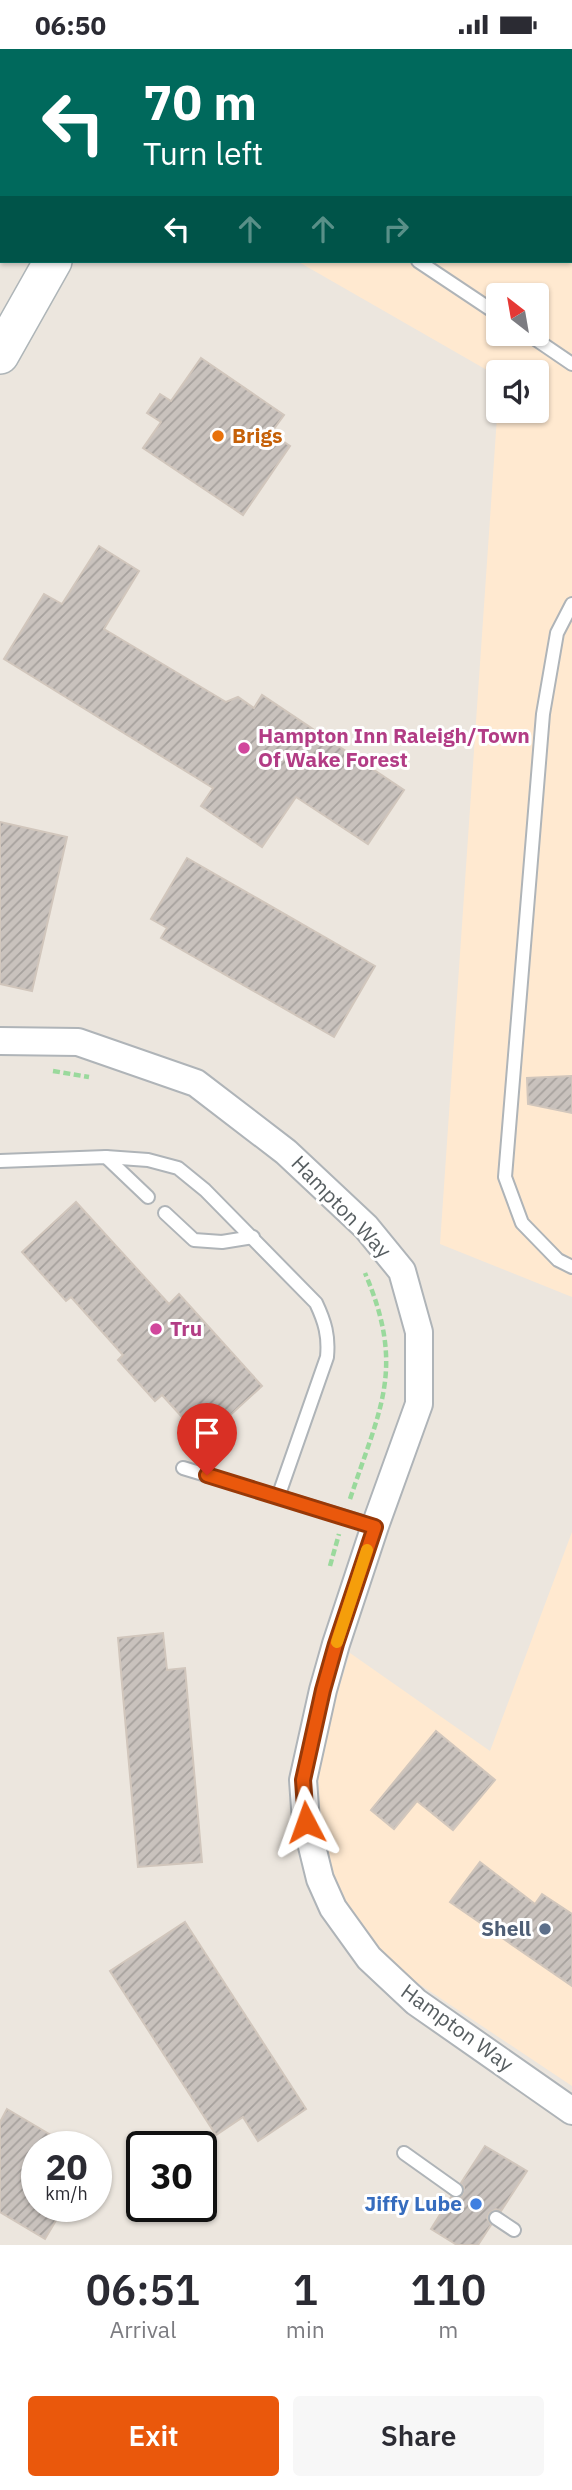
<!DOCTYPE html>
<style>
body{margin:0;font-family:"IBM Plex Sans",sans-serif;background:#f7f7f7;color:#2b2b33;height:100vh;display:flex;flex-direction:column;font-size:26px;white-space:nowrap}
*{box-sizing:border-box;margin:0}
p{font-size:23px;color:#7c7c81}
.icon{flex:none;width:38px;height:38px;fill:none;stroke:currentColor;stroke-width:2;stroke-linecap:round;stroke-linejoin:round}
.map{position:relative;height:2196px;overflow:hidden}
.side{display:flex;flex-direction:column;background:#fff;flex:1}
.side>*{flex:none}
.banner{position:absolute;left:0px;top:0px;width:572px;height:214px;box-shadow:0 2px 5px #0004;background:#00695c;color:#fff;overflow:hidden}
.needle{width:46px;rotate:329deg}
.fabs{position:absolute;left:486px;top:234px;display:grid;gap:14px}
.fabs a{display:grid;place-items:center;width:63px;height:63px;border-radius:7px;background:#fff;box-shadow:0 2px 5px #0004;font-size:35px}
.speed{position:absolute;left:21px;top:2082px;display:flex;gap:14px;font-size:35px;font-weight:700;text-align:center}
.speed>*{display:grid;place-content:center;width:91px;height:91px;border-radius:50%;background:#fff;box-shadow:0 2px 5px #0004;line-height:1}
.speed small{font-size:18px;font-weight:400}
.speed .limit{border:4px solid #111;border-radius:10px;background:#fff;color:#111}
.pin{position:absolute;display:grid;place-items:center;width:60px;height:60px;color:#fff;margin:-72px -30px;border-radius:50% 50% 50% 0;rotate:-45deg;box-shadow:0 0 7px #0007}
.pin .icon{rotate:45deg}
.me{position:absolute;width:77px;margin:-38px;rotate:356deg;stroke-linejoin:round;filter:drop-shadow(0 0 5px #0008)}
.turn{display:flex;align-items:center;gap:24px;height:147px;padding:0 28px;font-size:32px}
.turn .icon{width:91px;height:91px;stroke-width:2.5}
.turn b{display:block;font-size:49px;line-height:60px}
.lanes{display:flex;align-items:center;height:66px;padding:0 28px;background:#0003;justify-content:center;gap:35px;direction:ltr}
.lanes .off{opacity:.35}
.eta{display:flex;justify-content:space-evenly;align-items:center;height:119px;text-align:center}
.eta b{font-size:42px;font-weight:600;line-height:49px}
.cta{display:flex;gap:14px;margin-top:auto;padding:14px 28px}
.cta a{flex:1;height:80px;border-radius:7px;background:#ea580c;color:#fff;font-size:28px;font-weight:600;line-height:80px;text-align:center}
.cta a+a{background:#f7f7f7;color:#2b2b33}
.status{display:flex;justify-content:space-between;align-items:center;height:49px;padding:0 35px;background:#fff;direction:ltr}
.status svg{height:19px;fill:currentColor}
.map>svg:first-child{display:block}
.commercial{fill:#ffe9d0;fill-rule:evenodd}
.building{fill:url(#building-hatch);stroke:#d1c6bc;stroke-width:2}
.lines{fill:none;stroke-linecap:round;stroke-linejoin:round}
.lane-casing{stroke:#afb4b8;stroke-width:16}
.street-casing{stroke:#afb4b8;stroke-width:30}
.secondary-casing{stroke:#aeb5b8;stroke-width:40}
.path{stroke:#9ad99c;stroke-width:4.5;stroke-dasharray:7 3.5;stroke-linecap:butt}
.lane{stroke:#fff;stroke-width:12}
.street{stroke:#fff;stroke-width:26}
.secondary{stroke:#fff;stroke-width:37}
.route-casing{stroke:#983908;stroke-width:18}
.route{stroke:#ea580c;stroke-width:12}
.slow{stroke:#f59e0b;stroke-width:12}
.food-dot{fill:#e8710a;stroke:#fff;stroke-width:2.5}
.hotel-dot{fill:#d1479c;stroke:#fff;stroke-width:2.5}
.service-dot{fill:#5c6f8a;stroke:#fff;stroke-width:2.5}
.shop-dot{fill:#3f7fe0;stroke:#fff;stroke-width:2.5}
.labels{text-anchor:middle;stroke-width:6;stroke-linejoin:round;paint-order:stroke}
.food-label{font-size:21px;font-weight:bold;fill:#c56008;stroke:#fff;text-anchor:start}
.hotel-label{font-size:21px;font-weight:bold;fill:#b23c85;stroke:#fff;text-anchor:start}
.street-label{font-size:21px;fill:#575e61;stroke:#fff}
.service-label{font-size:21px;font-weight:bold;fill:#4e5e75;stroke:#fff;text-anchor:end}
.shop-label{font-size:21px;font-weight:bold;fill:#366cbe;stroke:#fff;text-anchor:end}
</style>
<div class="status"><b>06:50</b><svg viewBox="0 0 49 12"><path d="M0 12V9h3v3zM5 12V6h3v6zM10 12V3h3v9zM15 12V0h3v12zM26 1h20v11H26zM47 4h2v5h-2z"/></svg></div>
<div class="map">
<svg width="572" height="2196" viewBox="0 0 572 2196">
<defs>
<pattern id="building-hatch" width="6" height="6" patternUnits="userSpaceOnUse" patternTransform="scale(1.75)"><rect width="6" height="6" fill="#c9c2bd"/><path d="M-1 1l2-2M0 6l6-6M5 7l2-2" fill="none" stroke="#a6a19d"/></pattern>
</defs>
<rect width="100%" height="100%" fill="#ece6de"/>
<!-- commercial -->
<g class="commercial">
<path d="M 187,0 L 572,0 L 572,1248 L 440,1195 L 499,339 L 499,362 L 537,362 L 537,324 L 499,324 L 499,328 L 297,212 L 570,212 L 570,2 L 186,2 ZM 499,247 L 537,247 L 537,285 L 499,285 Z"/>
<polygon points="572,1483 572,2037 401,1923 367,1891 345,1855 329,1817 321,1771 318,1724 326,1680 350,1604 490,1702"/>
</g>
<!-- building -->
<g class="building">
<polygon points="201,309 284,366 271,384 290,397 243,466 143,399 161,373 147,364 160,345 171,352"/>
<polygon points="99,497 139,522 104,580 226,653 238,648 254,659 262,646 404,741 368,795 296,748 262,798 201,757 213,739 4,610 44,545 62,555"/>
<polygon points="0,773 67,788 32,942 0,935"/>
<polygon points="187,809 375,917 334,988 161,889 167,879 151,870"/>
<polygon points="572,1027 572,1064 528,1055 527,1029"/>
<polygon points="76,1153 169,1255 179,1245 262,1337 203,1391 162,1346 155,1352 118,1311 123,1306 71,1248 66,1252 22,1203"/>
<polygon points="163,1584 167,1621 185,1619 202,1813 138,1818 118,1589"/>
<polygon points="436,1682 495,1731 453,1781 417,1752 394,1780 371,1761"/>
<polygon points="480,1813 535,1855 542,1845 572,1865 572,1937 450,1853"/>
<polygon points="185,1873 306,2060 258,2092 243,2068 216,2086 110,1922"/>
<polygon points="7,2060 71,2098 37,2098 37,2158 64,2158 45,2190 0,2163 0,2073"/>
<polygon points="485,2097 527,2122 501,2162 496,2160 489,2164 487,2169 491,2176 478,2196 457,2196 431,2180 451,2148 459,2149 463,2145 464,2138 461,2134"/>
</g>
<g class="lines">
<defs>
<g id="lane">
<polyline points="372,0 372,2"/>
<polyline points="418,212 499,266"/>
<polyline points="528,285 572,315"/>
<polyline points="572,555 557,584 543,665 505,1128 522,1174 558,1211 572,1218"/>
<polyline points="106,1108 148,1148"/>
<path d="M 0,1112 L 106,1108 L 148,1111 L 178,1119 L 205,1141 L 316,1254 C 325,1273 329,1287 327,1308 L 278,1448"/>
<polyline points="165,1164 194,1191 222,1193 253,1188"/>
<polyline points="183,1419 375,1477"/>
<polyline points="404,2104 456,2141"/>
<polyline points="496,2169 514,2181"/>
</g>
<polyline id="street" points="0,992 78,993 196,1034 286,1103 366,1178 402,1222 419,1283 419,1355 375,1477 336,1595 323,1641 303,1731 306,1773 320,1830 333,1859 369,1909 416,1953 572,2062"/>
<g id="secondary">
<polyline points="169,2 170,0"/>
<polyline points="0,306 53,212"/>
</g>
</defs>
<!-- lane casing -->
<use href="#lane" class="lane-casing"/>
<!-- street casing -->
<use href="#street" class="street-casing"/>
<!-- secondary casing -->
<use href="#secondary" class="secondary-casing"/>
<!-- path -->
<g class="path">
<polyline points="53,1022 89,1028"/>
<path d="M 350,1450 C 380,1359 406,1320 365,1224"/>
<polyline points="330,1517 339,1485"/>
</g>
<!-- lane -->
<use href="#lane" class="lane"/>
<!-- street -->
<use href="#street" class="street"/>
<!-- secondary -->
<use href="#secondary" class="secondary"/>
</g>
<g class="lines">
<defs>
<polyline id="route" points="207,1426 375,1478 336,1595 323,1641 303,1731 306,1773"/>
</defs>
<!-- route casing -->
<use href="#route" class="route-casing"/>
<!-- route -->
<use href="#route" class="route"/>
<!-- slow -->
<polyline class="slow" points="337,1593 367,1501"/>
</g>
<!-- markers -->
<circle class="food-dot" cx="218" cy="387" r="7"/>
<g class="hotel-dot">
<circle cx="244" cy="699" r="7"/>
<circle cx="156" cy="1280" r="7"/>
</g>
<circle class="service-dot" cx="545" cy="1880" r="7"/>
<circle class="shop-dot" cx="476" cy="2155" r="7"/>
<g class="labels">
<!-- food labels -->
<g class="food-label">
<text x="232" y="394">Brigs</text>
</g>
<!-- hotel labels -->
<g class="hotel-label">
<text x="258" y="694">Hampton Inn Raleigh/Town<tspan x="258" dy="24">Of Wake Forest</tspan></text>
<text x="170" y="1287">Tru</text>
</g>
<!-- street labels -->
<g class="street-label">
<text transform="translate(341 1158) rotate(46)" y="7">Hampton Way</text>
<text transform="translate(457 1979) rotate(36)" y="7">Hampton Way</text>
</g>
<!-- service labels -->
<g class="service-label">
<text x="531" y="1887">Shell</text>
</g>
<!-- shop labels -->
<g class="shop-label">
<text x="462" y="2162">Jiffy Lube</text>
</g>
</g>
</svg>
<div class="fabs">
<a><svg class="needle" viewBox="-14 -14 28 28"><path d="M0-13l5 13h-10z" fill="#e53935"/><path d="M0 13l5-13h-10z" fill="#7c7c81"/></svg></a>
<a><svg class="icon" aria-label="sound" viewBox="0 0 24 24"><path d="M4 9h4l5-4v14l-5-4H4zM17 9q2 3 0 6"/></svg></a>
</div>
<div class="speed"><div>20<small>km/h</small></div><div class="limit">30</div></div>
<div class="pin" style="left:207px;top:1426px;background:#d93025"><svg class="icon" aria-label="arrive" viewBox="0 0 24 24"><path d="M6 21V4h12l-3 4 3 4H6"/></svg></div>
<svg class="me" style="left:306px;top:1773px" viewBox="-20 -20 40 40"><path d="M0-17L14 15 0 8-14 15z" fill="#ea580c" stroke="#fff" stroke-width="4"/></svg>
<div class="banner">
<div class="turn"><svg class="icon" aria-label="left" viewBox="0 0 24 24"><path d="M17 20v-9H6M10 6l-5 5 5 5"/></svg><div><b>70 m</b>Turn left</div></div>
<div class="lanes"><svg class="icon" aria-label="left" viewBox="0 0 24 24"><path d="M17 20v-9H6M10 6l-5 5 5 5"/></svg><svg class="icon off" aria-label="ahead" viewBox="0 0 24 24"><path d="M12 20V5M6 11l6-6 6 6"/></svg><svg class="icon off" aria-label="ahead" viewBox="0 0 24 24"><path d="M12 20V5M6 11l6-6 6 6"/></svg><svg class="icon off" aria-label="right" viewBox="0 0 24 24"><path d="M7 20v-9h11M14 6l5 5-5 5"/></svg></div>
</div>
</div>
<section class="side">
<div class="eta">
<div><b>06:51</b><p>Arrival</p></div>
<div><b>1</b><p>min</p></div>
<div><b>110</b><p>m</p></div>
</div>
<div class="cta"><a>Exit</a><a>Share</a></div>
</section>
